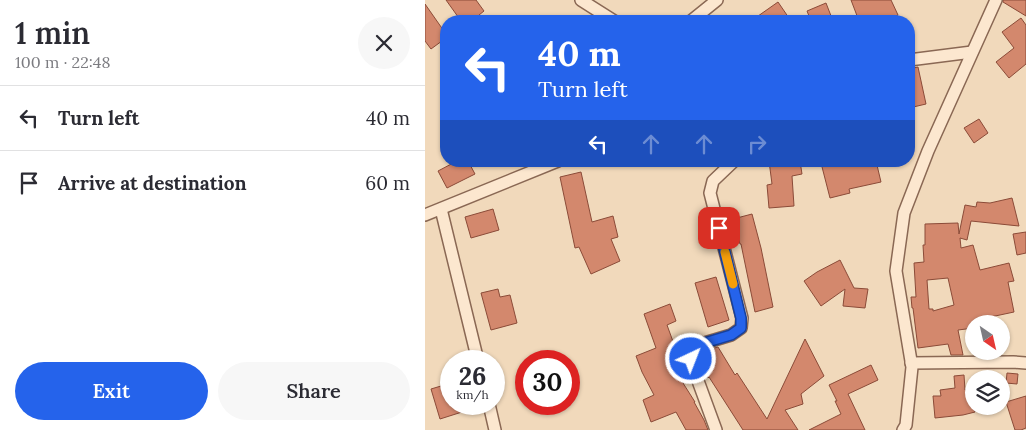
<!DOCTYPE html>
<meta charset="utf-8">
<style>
body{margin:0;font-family:Lora,serif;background:#f7f7f7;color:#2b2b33;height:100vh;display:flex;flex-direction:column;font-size:19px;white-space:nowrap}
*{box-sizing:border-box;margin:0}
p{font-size:16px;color:#7c7c81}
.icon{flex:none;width:28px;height:28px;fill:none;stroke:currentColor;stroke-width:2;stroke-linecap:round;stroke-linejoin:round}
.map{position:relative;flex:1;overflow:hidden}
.sheet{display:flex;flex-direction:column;background:#fff;width:425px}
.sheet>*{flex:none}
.hud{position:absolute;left:15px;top:15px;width:475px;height:152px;border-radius:20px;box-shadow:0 1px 4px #0004;background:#2563eb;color:#fff;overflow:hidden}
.needle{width:32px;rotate:146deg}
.fabs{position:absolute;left:540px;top:315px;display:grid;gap:10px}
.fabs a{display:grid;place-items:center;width:45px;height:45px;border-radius:50%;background:#fff;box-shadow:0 1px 4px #0004;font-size:25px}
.speed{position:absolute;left:15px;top:350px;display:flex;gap:10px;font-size:25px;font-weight:700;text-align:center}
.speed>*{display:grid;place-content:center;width:65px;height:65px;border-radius:50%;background:#fff;box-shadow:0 1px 4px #0004;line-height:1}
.speed small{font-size:12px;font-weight:400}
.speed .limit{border:8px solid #d22;background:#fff;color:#111}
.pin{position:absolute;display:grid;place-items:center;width:42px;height:42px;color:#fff;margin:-21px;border-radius:10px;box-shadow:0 2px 8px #0006}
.me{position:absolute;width:55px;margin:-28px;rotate:43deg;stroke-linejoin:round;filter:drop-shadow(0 0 4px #0008)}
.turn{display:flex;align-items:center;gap:18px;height:105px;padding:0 15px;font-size:22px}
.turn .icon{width:65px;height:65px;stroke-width:2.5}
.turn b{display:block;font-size:35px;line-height:42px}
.lanes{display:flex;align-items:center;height:48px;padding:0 15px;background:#0003;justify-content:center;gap:25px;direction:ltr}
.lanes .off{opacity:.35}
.round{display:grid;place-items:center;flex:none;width:52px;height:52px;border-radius:26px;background:#f7f7f7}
.head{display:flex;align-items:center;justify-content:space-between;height:85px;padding:0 15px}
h1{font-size:30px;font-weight:600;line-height:38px}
.button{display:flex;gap:10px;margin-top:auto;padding:10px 15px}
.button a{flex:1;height:58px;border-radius:30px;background:#2563eb;color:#fff;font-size:20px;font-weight:600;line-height:58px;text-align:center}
.button a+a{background:#f7f7f7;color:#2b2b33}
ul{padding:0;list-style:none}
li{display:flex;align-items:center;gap:15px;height:65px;padding:0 15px;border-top:1px solid #e1e1e2}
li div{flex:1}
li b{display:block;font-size:19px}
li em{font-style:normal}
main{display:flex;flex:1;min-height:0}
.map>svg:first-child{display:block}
.building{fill:#d3886d;stroke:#8b4b38;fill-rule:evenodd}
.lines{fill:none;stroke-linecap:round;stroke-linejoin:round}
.minor-casing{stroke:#8a6854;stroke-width:14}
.minor{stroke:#fce7cf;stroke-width:11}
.route-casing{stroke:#184099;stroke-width:12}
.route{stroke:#2563eb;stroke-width:9}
.slow{stroke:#f59e0b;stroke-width:9}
</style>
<main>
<section class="sheet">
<div class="head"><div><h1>1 min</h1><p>100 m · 22:48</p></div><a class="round"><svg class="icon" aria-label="close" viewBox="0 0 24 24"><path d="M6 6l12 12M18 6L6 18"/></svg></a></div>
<ul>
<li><svg class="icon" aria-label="left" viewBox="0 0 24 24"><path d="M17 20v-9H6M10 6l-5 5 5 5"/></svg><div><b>Turn left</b></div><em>40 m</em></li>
<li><svg class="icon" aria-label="arrive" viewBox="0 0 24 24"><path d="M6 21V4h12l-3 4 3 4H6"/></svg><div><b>Arrive at destination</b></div><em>60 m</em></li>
</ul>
<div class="button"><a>Exit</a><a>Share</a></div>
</section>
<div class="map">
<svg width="601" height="430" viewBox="0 0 601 430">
<rect width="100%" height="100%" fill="#f1d9bb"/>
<!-- building -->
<g class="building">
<polygon points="21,0 51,0 59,11 54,15 58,21 36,21"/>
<polygon points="426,0 466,0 473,15 461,21 434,21"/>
<polygon points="578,0 601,0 601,16 578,2"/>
<polygon points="353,2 366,21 326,21"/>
<polygon points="401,3 408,21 386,21 382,11"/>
<polygon points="0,4 21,34 21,38 6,49 0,41"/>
<polygon points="596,18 601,25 601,64 584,78 571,62 589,48 577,32"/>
<polygon points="493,67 501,104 484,108 484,69"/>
<polygon points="554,119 563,133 549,143 539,128"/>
<polygon points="32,161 43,161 50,174 22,188 13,171"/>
<polygon points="344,161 375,161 377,174 367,176 369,206 344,208 342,185 347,184"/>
<polygon points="402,161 451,161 456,182 424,189 425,193 405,198 396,163"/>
<polygon points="156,172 167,222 188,216 193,237 186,239 195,261 166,274 154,247 150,248 135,177"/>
<path d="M 587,198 L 594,226 L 546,221 L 542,240 L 535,238 L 536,248 L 548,245 L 555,270 L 584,263 L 589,281 L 583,282 L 589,312 L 556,319 L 556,324 L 549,324 L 549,328 L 533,330 L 538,355 L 526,355 L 523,344 L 493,348 L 488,308 L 487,308 L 486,297 L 491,297 L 489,263 L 499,262 L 498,245 L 500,245 L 500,224 L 533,223 L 534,234 L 540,205 L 551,207 L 552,202 L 565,203 ZM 523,278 L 529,305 L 508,311 L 508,309 L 504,309 L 502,280 Z"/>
<polygon points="68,209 74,230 46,238 40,217"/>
<polygon points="327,214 336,248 348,307 330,312 316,244 315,244 308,219"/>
<polygon points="601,232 601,253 592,255 588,234"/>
<polygon points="415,260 429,288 443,289 440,308 418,306 420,289 396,306 379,281 392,272"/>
<polygon points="291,277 304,320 283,327 270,283"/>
<polygon points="73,289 75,297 85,295 92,323 66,330 56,293"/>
<polygon points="245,304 251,321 242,325 258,369 251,372 270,402 269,402 279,420 283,430 261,430 251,412 226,422 218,400 229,395 217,372 211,356 231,348 219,314"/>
<polygon points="380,339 399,376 376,394 378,404 360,410 373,430 318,430 284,377 283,378 277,369 273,359 274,354 279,351 293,347 310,375 312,373 342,419"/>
<polygon points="446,365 453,380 423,394 440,430 384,430 416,414 410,401 412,401 404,385"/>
<polygon points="582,373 593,374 592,384 581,383"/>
<polygon points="539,375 540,390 545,389 550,412 538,415 510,418 508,396 516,396 515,390 530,388 529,376"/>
<polygon points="26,383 26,404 34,404 37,412 15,419 6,389"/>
<polygon points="601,396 601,428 596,430 590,430 581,402"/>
</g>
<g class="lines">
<defs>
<g id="minor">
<polyline points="156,0 189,21"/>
<polyline points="266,21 292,0"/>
<polyline points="484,60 547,52"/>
<polyline points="16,209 53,361"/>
<polyline points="0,215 133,161"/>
<polyline points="486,363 588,362 601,363"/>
<polyline points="64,404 70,430"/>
<polyline points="291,430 265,359 268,349 276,344 306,335 316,328 317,318 285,193 288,181 309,161"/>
<polyline points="478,430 481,425 487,367 471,271 479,213 503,151 571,0"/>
</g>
</defs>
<!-- minor casing -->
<use href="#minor" class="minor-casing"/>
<!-- minor -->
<use href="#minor" class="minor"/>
</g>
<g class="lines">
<defs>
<polyline id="route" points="266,359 268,349 276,344 306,335 316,328 316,318 294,228"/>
</defs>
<!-- route casing -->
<use href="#route" class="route-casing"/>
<!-- route -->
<use href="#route" class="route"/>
<!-- slow -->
<polyline class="slow" points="300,252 308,284"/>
</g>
</svg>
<div class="fabs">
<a><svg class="needle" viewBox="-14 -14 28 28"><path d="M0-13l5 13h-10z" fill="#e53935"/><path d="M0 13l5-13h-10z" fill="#7c7c81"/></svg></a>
<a><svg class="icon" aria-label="layers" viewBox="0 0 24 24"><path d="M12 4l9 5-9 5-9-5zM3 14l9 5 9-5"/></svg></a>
</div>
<div class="speed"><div>26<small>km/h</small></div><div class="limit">30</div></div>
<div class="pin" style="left:294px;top:228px;background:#d93025"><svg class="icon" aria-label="arrive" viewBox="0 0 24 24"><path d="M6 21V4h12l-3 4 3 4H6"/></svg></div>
<svg class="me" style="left:266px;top:359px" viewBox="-20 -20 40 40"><circle r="17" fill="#2563eb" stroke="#fff" stroke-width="3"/><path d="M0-11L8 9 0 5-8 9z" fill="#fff"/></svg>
<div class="hud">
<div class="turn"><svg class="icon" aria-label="left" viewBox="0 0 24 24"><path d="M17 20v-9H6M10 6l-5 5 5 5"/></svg><div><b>40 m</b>Turn left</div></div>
<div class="lanes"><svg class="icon" aria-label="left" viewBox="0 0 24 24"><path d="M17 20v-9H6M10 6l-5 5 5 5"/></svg><svg class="icon off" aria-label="ahead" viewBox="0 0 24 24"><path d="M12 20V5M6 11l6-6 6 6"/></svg><svg class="icon off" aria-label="ahead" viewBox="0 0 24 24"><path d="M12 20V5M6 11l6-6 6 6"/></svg><svg class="icon off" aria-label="right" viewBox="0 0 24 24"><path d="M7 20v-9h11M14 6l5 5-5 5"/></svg></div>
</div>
</div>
</main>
